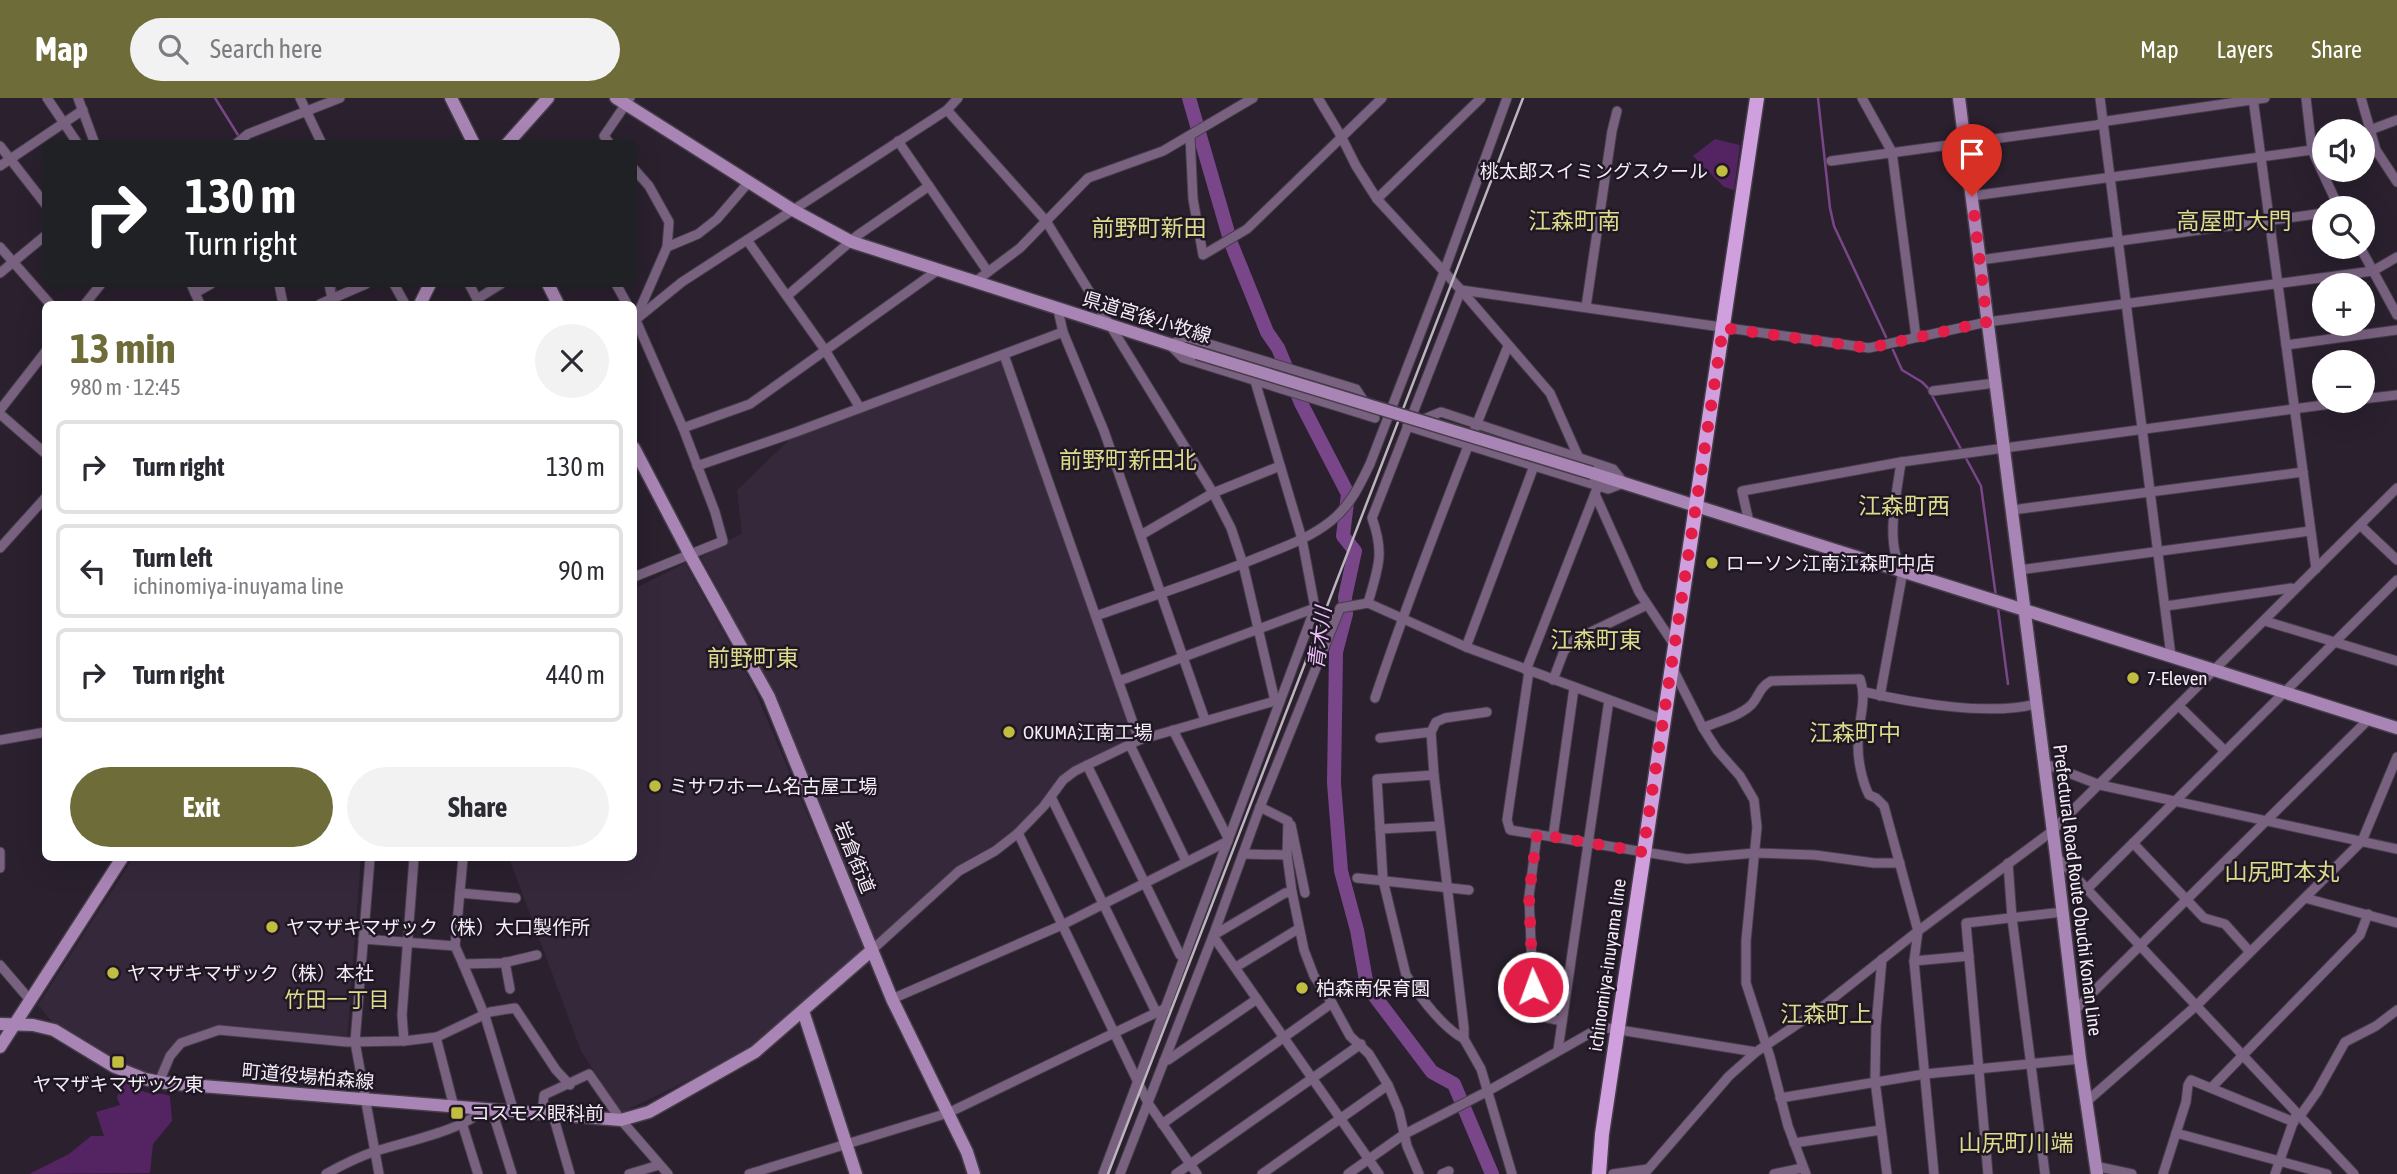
<!DOCTYPE html>
<meta charset="utf-8">
<style>
body{margin:0;font-family:"Asap Condensed","Noto Sans JP",sans-serif;background:#f2f2f3;color:#2b2b33;height:100vh;display:flex;flex-direction:column;font-size:26px;white-space:nowrap}
*{box-sizing:border-box;margin:0}
p{font-size:23px;color:#7c7c81}
.icon{flex:none;width:38px;height:38px;fill:none;stroke:currentColor;stroke-width:2;stroke-linecap:round;stroke-linejoin:round}
.map{position:relative;flex:1;overflow:hidden}
.side{position:absolute;left:42px;top:203px;width:595px;height:560px;display:flex;flex-direction:column;background:#fff;border-radius:10px;box-shadow:0 7px 28px #0002}
.side>*{flex:none}
.guide{position:absolute;left:42px;top:42px;width:595px;height:147px;border-radius:10px;box-shadow:0 7px 28px #0002;background:#202124;color:#fff;overflow:hidden}
.controls{position:absolute;left:2312px;top:21px;display:grid;gap:14px}
.controls a{display:grid;place-items:center;width:63px;height:63px;border-radius:50%;background:#fff;box-shadow:0 7px 28px #0002;font-size:35px}
.pin{position:absolute;display:grid;place-items:center;width:60px;height:60px;color:#fff;margin:-72px -30px;border-radius:50% 50% 50% 0;rotate:-45deg;box-shadow:0 0 7px #0007}
.pin .icon{rotate:45deg}
.me{position:absolute;width:77px;margin:-38px;rotate:358deg;stroke-linejoin:round;filter:drop-shadow(0 0 5px #0008)}
.turn{display:flex;align-items:center;gap:24px;height:147px;padding:0 28px;font-size:32px}
.turn .icon{width:91px;height:91px;stroke-width:2.5}
.turn b{display:block;font-size:49px;line-height:60px}
.round{display:grid;place-items:center;flex:none;width:74px;height:74px;border-radius:37px;background:#f2f2f3}
.headline{display:flex;align-items:center;justify-content:space-between;height:119px;padding:0 28px}
h1{font-size:42px;font-weight:700;line-height:52px;color:#6e6d39}
.button{display:flex;gap:14px;margin-top:auto;padding:14px 28px}
.button a{flex:1;height:80px;border-radius:42px;background:#6e6d39;color:#fff;font-size:28px;font-weight:700;line-height:80px;text-align:center}
.button a+a{background:#f2f2f3;color:#2b2b33}
ul{padding:0;list-style:none}
li{display:flex;align-items:center;gap:21px;height:94px;margin:0 14px 10px;padding:0 14px;border:4px solid #e1e1e2;border-radius:10px}
li div{flex:1}
li b{display:block;font-size:26px}
li em{font-style:normal}
header{display:flex;align-items:center;gap:42px;box-sizing:border-box;height:98px;padding:0 35px;background:#6e6d39;color:#fff}
header strong{font-size:33px}
nav{display:flex;gap:38px;margin-inline-start:auto;font-size:24px}
.search{width:490px;height:63px;background:#f2f2f3;display:flex;align-items:center;gap:18px;box-sizing:border-box;padding:0 24px;border-radius:38px;color:#7c7c81;font-size:26px}
.map>svg:first-child{display:block}
.built{fill:#36283b}
.green{fill:#532362}
.lines{fill:none;stroke-linecap:round;stroke-linejoin:round}
.stream{stroke:#7a468a;stroke-width:2.5}
.river{stroke:#7a468a;stroke-width:14}
.street-casing{stroke:#463d4a;stroke-width:11}
.secondary-casing{stroke:#463d4a;stroke-width:15}
.primary-casing{stroke:#463d4a;stroke-width:17}
.street{stroke:#796280;stroke-width:9}
.secondary{stroke:#a985b5;stroke-width:12}
.primary{stroke:#cf9fde;stroke-width:14}
.rail{stroke:#bcb4be;stroke-width:2.5}
.secondary-bridge-casing{stroke:#463d4a;stroke-width:15;stroke-linecap:butt}
.secondary-bridge{stroke:#a985b5;stroke-width:12}
.route{stroke:#e11d48;stroke-width:12;stroke-dasharray:0 21.6}
.poi-dot{fill:#c1bd40;stroke:#201724;stroke-width:2.5}
.labels{text-anchor:middle;stroke-width:5;stroke-linejoin:round;paint-order:stroke}
.poi-label{font-size:19px;fill:#f4edf6;stroke:#201724;text-anchor:start}
.street-label{font-size:19px;fill:#f4edf6;stroke:#201724}
.water-label{font-size:21px;font-style:italic;fill:#eabff8;stroke:#201724}
.neighbourhood-label{font-size:21px;fill:#dcdb8c;stroke:#201724}
.quarter-label{font-size:23px;fill:#dcdb8c;stroke:#201724}
</style>
<header>
<strong>Map</strong>
<div class="search"><svg class="icon" aria-label="search" viewBox="0 0 24 24"><circle cx="10" cy="10" r="6"/><path d="M15 15l6 6"/></svg>Search here</div>
<nav><a>Map</a><a>Layers</a><a>Share</a></nav>
</header>
<div class="map">
<svg width="2397" height="1076" viewBox="0 0 2397 1076">
<rect width="100%" height="100%" fill="#2a202e"/>
<!-- built -->
<g class="built">
<polygon points="1002,262 1133,639 1070,670 1059,680 1037,709 1015,731 973,762 876,847 774,599 701,459 742,435 737,392 791,340"/>
<polygon points="685,465 753,588 864,850 759,943 720,967 621,1015 581,953 509,760 634,760 634,491"/>
<polygon points="133,760 361,760 347,942 227,929 180,942 158,979 127,969 54,926 38,907"/>
</g>
<!-- green -->
<g class="green">
<polygon points="1715,41 1740,47 1734,92 1724,89 1693,58"/>
<path d="M 121,984 C 130,986 136,990 145,994 C 153,997 162,994 170,998 L 172,1023 L 153,1046 L 150,1075 L 29,1076 L 69,1056 L 91,1038 L 104,1038 L 96,1014 L 120,1007 L 117,1000 Z"/>
</g>
<g class="lines">
<!-- stream -->
<g class="stream">
<polyline points="215,0 238,37"/>
<polyline points="1818,0 1830,110 1834,128 1886,239"/>
<polyline points="334,186 336,196"/>
<polyline points="1893,252 1902,272 1922,284 1928,290 1981,388 1996,499"/>
<polyline points="1998,510 2008,586"/>
</g>
<!-- river -->
<polyline class="river" points="1189,0 1231,145 1267,234 1278,250 1301,305 1348,396 1343,438 1355,453 1345,499 1346,516 1336,554 1334,685 1341,773 1357,832 1367,888 1432,974 1454,986 1492,1076"/>
<defs>
<g id="street">
<polyline points="47,0 78,46"/>
<polyline points="78,0 95,46"/>
<polyline points="300,0 322,46"/>
<polyline points="1318,0 1341,38 1356,68 1377,101 1461,192 1550,295 1578,358"/>
<polyline points="1862,0 1892,54 1916,239"/>
<polyline points="2100,0 2171,558"/>
<polyline points="2253,0 2316,471"/>
<polyline points="2306,0 2312,52 2339,110"/>
<polyline points="2361,0 2376,52 2397,84"/>
<polyline points="947,12 1046,123 1212,393 1231,430 1243,466 1275,603"/>
<polyline points="2362,35 2397,22"/>
<polyline points="1190,38 1193,101 1203,157 1247,131 1382,0"/>
<polyline points="898,43 988,174"/>
<polyline points="236,46 248,36 340,0"/>
<polyline points="610,46 604,38 630,0"/>
<polyline points="0,48 46,107"/>
<polyline points="1831,63 2097,27 2107,23 2265,0"/>
<polyline points="0,68 83,12"/>
<polyline points="634,71 649,88 669,124 667,149"/>
<polyline points="1972,98 2312,52 2324,48"/>
<polyline points="1377,101 1481,0"/>
<polyline points="747,142 825,252 860,310"/>
<polyline points="0,149 50,206"/>
<polyline points="2360,149 2397,217"/>
<polyline points="1980,162 2324,115"/>
<polyline points="0,175 46,137"/>
<polyline points="976,183 1020,150 1088,80 1163,53 1253,0"/>
<polyline points="191,186 200,206"/>
<polyline points="279,186 283,206"/>
<polyline points="329,186 333,205"/>
<polyline points="394,186 405,206"/>
<polyline points="469,186 479,205"/>
<polyline points="616,186 627,206"/>
<polyline points="1461,192 1869,250 1987,224 2373,173 2397,159"/>
<path d="M 1461,192 L 1372,420 C 1385,456 1378,470 1368,505 L 1466,549 L 1664,622"/>
<polyline points="195,195 211,186"/>
<polyline points="787,198 858,137 929,88"/>
<polyline points="477,201 501,186"/>
<polyline points="85,206 101,186"/>
<polyline points="320,206 366,186"/>
<polyline points="1586,209 1612,33 1617,13"/>
<polyline points="1058,212 1063,234 1104,333 1205,622"/>
<polyline points="634,218 683,330 715,414 723,443 634,479"/>
<polyline points="636,220 667,149 698,136 717,121 748,85"/>
<polyline points="634,223 682,184 947,12 958,0"/>
<polygon points="1186,239 1356,291 1375,320 1183,260 1170,247"/>
<polyline points="2286,247 2397,232"/>
<polyline points="1004,257 1139,642"/>
<polyline points="1933,293 1995,285"/>
<polyline points="2362,301 2397,297"/>
<polyline points="0,312 46,253"/>
<polygon points="1441,314 1613,371 1624,385 1608,391 1407,328"/>
<polyline points="0,316 46,356"/>
<polyline points="683,330 750,306 938,172"/>
<polyline points="697,368 796,334 1063,234"/>
<polyline points="1595,396 1639,494 1675,548"/>
<polyline points="2012,412 2303,374"/>
<polyline points="1749,424 1742,393 1901,364 2353,303"/>
<polyline points="2360,427 2397,462"/>
<polyline points="1141,437 1213,395 1280,368"/>
<polyline points="0,450 46,399"/>
<polyline points="2019,472 2310,433"/>
<polyline points="2166,508 2291,490 2295,491"/>
<path d="M 1096,518 C 1152,498 1209,480 1264,457 C 1287,448 1311,439 1331,423 C 1350,408 1360,387 1370,366 L 1444,174 L 1507,0"/>
<polyline points="2265,523 2397,563"/>
<polyline points="1466,549 1534,368"/>
<polyline points="1672,569 1703,630 1717,652 1740,678 1754,702 1757,729 1746,843 1746,885 1770,959 1788,1028 1806,1076"/>
<polyline points="1526,572 1598,388"/>
<polyline points="1529,573 1507,722 1510,732 1687,761 1755,755 1815,757 1874,765 1900,765"/>
<polyline points="1553,582 1564,553 1574,542 1647,507"/>
<polyline points="1119,583 1315,510"/>
<path d="M 1865,594 C 1912,605 1990,618 2035,606"/>
<path d="M 1880,598 L 1903,473 C 1884,447 1897,395 1901,364"/>
<path d="M 1375,600 C 1415,481 1461,364 1508,248"/>
<polyline points="2179,608 2225,653"/>
<path d="M 1703,630 C 1718,623 1738,619 1750,608 C 1759,600 1758,590 1771,583 L 1860,581 C 1868,604 1857,624 1858,648 C 1858,663 1862,683 1869,697 L 1876,700 L 1884,708 L 1918,833 L 1914,863 L 1934,1076"/>
<polyline points="1173,632 1228,740"/>
<polyline points="1431,634 1436,624 1445,620 1487,614"/>
<polyline points="1380,640 1431,634 1434,677"/>
<polyline points="0,642 46,634"/>
<polyline points="1130,647 1186,763"/>
<polyline points="2043,665 2100,687 2397,751"/>
<polyline points="1087,667 1180,857 1184,859"/>
<path d="M 1434,677 L 1464,930 L 1464,941 C 1441,928 1420,899 1406,877 L 1383,782 L 1377,681 Z"/>
<polyline points="1051,699 1156,914"/>
<polyline points="1260,709 1340,510 1368,505"/>
<polyline points="1291,727 1305,795"/>
<polyline points="1380,731 1439,728"/>
<polyline points="1018,735 1148,1005 1197,1076"/>
<polyline points="1537,736 1529,798 1534,917 1562,923"/>
<polyline points="1553,739 1574,590"/>
<polyline points="2133,745 2204,820 2225,826 2250,854"/>
<polyline points="0,754 0,770"/>
<polyline points="1243,756 1287,757"/>
<polyline points="2056,758 2354,1076"/>
<polyline points="370,760 355,944 379,1076"/>
<polyline points="2008,765 2012,820 2045,1076"/>
<polyline points="1357,780 1469,792"/>
<polyline points="2088,790 2397,482"/>
<polyline points="460,795 516,800"/>
<polyline points="2305,800 2397,825"/>
<polyline points="1214,837 1285,795 1292,794 1304,852 1314,878 1332,905 1350,938 1369,956 1388,987 1399,1013 1407,1048 1419,1076"/>
<polyline points="1213,838 1379,1076"/>
<polyline points="363,841 455,848 463,866 503,865 537,857"/>
<polyline points="455,848 463,760"/>
<polyline points="872,852 959,773 995,753 1018,735 1044,708 1063,682 1075,673 1139,642 1275,603 1279,604"/>
<polyline points="1882,861 1876,928 1875,983 1887,1076"/>
<polyline points="1914,863 1969,858"/>
<polyline points="505,864 510,891"/>
<polyline points="463,866 485,918 514,1014"/>
<polyline points="0,867 30,902"/>
<polyline points="1236,869 1298,831"/>
<polyline points="892,901 1062,827 1228,743"/>
<polyline points="2075,912 2369,621"/>
<polyline points="436,939 454,1009"/>
<polyline points="1464,941 1481,971 1512,1076"/>
<polyline points="404,943 402,917 414,760"/>
<polyline points="1558,952 1609,602"/>
<polyline points="1164,963 1168,962 1257,901"/>
<polyline points="159,984 170,958 181,945 219,932 347,944 404,943 437,939 490,914 515,910 556,972 570,987"/>
<polyline points="2212,989 2360,837 2368,816"/>
<polyline points="1780,1000 1925,976 2080,961"/>
<polyline points="2086,1004 2197,907 2362,743 2397,659"/>
<polyline points="492,1012 512,1076"/>
<polyline points="542,1016 544,997 589,976 621,1022 668,1076"/>
<polyline points="553,1017 570,1076"/>
<polyline points="2300,1018 2317,994 2345,944 2376,928 2397,912"/>
<polyline points="462,1025 478,1076"/>
<polyline points="1162,1026 1332,905"/>
<polyline points="2176,1035 2327,1076"/>
<polyline points="1794,1045 1881,1032"/>
<polyline points="2095,1068 2132,1076"/>
<path d="M 326,1076 C 342,1067 358,1059 376,1053 C 401,1045 467,1031 482,1012"/>
<polyline points="629,1076 659,1067"/>
<polyline points="749,1076 948,1015 1166,910"/>
<polyline points="1103,1076 1315,510 1302,441 1255,283"/>
<polyline points="1120,1076 1213,838 1260,709 1288,723 1287,757 1292,794"/>
<polyline points="1176,1076 1361,946"/>
<polyline points="1262,1076 1388,987"/>
<polyline points="1348,1076 1403,1037 1488,993 1601,929 1756,954 1817,913 1918,833 2051,734 2397,390"/>
<polyline points="1442,1076 1449,1073"/>
<polyline points="1613,1076 1648,1071"/>
<polyline points="1644,1076 1729,978 1756,954"/>
<polyline points="1774,1076 1802,1070"/>
<polyline points="1988,1076 1966,825 2063,814"/>
<polyline points="2163,1076 2186,1004 2188,987 2191,982 2294,1024"/>
<polyline points="2275,1076 2295,1019"/>
</g>
<g id="secondary">
<polyline points="451,0 474,46"/>
<polyline points="616,0 793,112 852,144 1197,255"/>
<polyline points="1959,0 2056,758 2080,961 2097,1076"/>
<polyline points="507,46 548,0"/>
<polyline points="548,186 558,206"/>
<polyline points="420,206 430,186"/>
<polyline points="634,350 690,457 769,599 892,901 967,1054 974,1076"/>
<polyline points="1592,375 2397,630"/>
<polyline points="803,913 856,1076"/>
<polyline points="0,926 33,927 54,932 115,969 145,981 165,985 621,1022 649,1014 755,954 872,852"/>
<polyline points="0,949 122,760"/>
</g>
<polyline id="primary" points="1599,1076 1602,1036 1757,0"/>
</defs>
<!-- street casing -->
<use href="#street" class="street-casing"/>
<!-- secondary casing -->
<use href="#secondary" class="secondary-casing"/>
<!-- primary casing -->
<use href="#primary" class="primary-casing"/>
<!-- street -->
<use href="#street" class="street"/>
<!-- secondary -->
<use href="#secondary" class="secondary"/>
<!-- primary -->
<use href="#primary" class="primary"/>
<!-- rail -->
<polyline class="rail" points="1108,1076 1523,0"/>
<defs>
<polyline id="secondary-bridge" points="1197,255 1592,375"/>
</defs>
<!-- secondary-bridge casing -->
<use href="#secondary-bridge" class="secondary-bridge-casing"/>
<!-- secondary-bridge -->
<use href="#secondary-bridge" class="secondary-bridge"/>
</g>
<g class="lines">
<!-- route -->
<polyline class="route" points="1533,889 1529,797 1537,736 1643,754 1723,230 1869,250 1987,224 1972,98"/>
</g>
<!-- markers -->
<g class="poi-dot">
<circle cx="1722" cy="73" r="7"/>
<circle cx="1712" cy="465" r="7"/>
<circle cx="2133" cy="580" r="7"/>
<circle cx="1009" cy="634" r="7"/>
<circle cx="655" cy="688" r="7"/>
<circle cx="272" cy="829" r="7"/>
<circle cx="113" cy="875" r="7"/>
<circle cx="1302" cy="890" r="7"/>
<rect x="111" y="957" width="14" height="14" rx="3.5"/>
<rect x="450" y="1008" width="14" height="14" rx="3.5"/>
</g>
<g class="labels">
<!-- poi labels -->
<g class="poi-label">
<text x="1708" y="80" text-anchor="end">桃太郎スイミングスクール</text>
<text x="1726" y="472">ローソン江南江森町中店</text>
<text x="2147" y="587">7-Eleven</text>
<text x="1023" y="641">OKUMA江南工場</text>
<text x="669" y="695">ミサワホーム名古屋工場</text>
<text x="286" y="836">ヤマザキマザック（株）大口製作所</text>
<text x="127" y="882">ヤマザキマザック（株）本社</text>
<text x="1316" y="897">柏森南保育園</text>
<text x="118" y="993" text-anchor="middle">ヤマザキマザック東</text>
<text x="471" y="1022">コスモス眼科前</text>
</g>
<!-- street labels -->
<g class="street-label">
<text transform="translate(1147 219) rotate(17)" y="7">県道宮後小牧線</text>
<text transform="translate(855 759) rotate(68)" y="7">岩倉街道</text>
<text transform="translate(2078 792) rotate(83)" y="7">Prefectural Road Route Obuchi Konan Line</text>
<text transform="translate(1607 867) rotate(-82)" y="7">ichinomiya-inuyama line</text>
<text transform="translate(308 978) rotate(5)" y="7">町道役場柏森線</text>
</g>
<!-- water labels -->
<g class="water-label">
<text transform="translate(1320 540) rotate(-83)" y="7">青木川</text>
</g>
<!-- neighbourhood labels -->
<g class="neighbourhood-label">
<text x="337" y="909">竹田一丁目</text>
</g>
<!-- quarter labels -->
<g class="quarter-label">
<text x="1574" y="131">江森町南</text>
<text x="2234" y="131">高屋町大門</text>
<text x="1149" y="138">前野町新田</text>
<text x="1128" y="370">前野町新田北</text>
<text x="1904" y="416">江森町西</text>
<text x="1596" y="550">江森町東</text>
<text x="753" y="568">前野町東</text>
<text x="1855" y="643">江森町中</text>
<text x="2282" y="782">山尻町本丸</text>
<text x="1826" y="924">江森町上</text>
<text x="2016" y="1053">山尻町川端</text>
</g>
</g>
</svg>
<div class="controls">
<a><svg class="icon" aria-label="sound" viewBox="0 0 24 24"><path d="M4 9h4l5-4v14l-5-4H4zM17 9q2 3 0 6"/></svg></a>
<a><svg class="icon" aria-label="search" viewBox="0 0 24 24"><circle cx="10" cy="10" r="6"/><path d="M15 15l6 6"/></svg></a>
<a>+</a>
<a>−</a>
</div>
<div class="pin" style="left:1972px;top:98px;background:#d93025"><svg class="icon" aria-label="arrive" viewBox="0 0 24 24"><path d="M6 21V4h12l-3 4 3 4H6"/></svg></div>
<svg class="me" style="left:1533px;top:889px" viewBox="-20 -20 40 40"><circle r="17" fill="#e11d48" stroke="#fff" stroke-width="3"/><path d="M0-11L8 9 0 5-8 9z" fill="#fff"/></svg>
<div class="guide">
<div class="turn"><svg class="icon" aria-label="right" viewBox="0 0 24 24"><path d="M7 20v-9h11M14 6l5 5-5 5"/></svg><div><b>130 m</b>Turn right</div></div>
</div>
<section class="side">
<div class="headline"><div><h1>13 min</h1><p>980 m · 12:45</p></div><a class="round"><svg class="icon" aria-label="close" viewBox="0 0 24 24"><path d="M6 6l12 12M18 6L6 18"/></svg></a></div>
<ul>
<li><svg class="icon" aria-label="right" viewBox="0 0 24 24"><path d="M7 20v-9h11M14 6l5 5-5 5"/></svg><div><b>Turn right</b></div><em>130 m</em></li>
<li><svg class="icon" aria-label="left" viewBox="0 0 24 24"><path d="M17 20v-9H6M10 6l-5 5 5 5"/></svg><div><b>Turn left</b><p>ichinomiya-inuyama line</p></div><em>90 m</em></li>
<li><svg class="icon" aria-label="right" viewBox="0 0 24 24"><path d="M7 20v-9h11M14 6l5 5-5 5"/></svg><div><b>Turn right</b></div><em>440 m</em></li>
</ul>
<div class="button"><a>Exit</a><a>Share</a></div>
</section>
</div>
